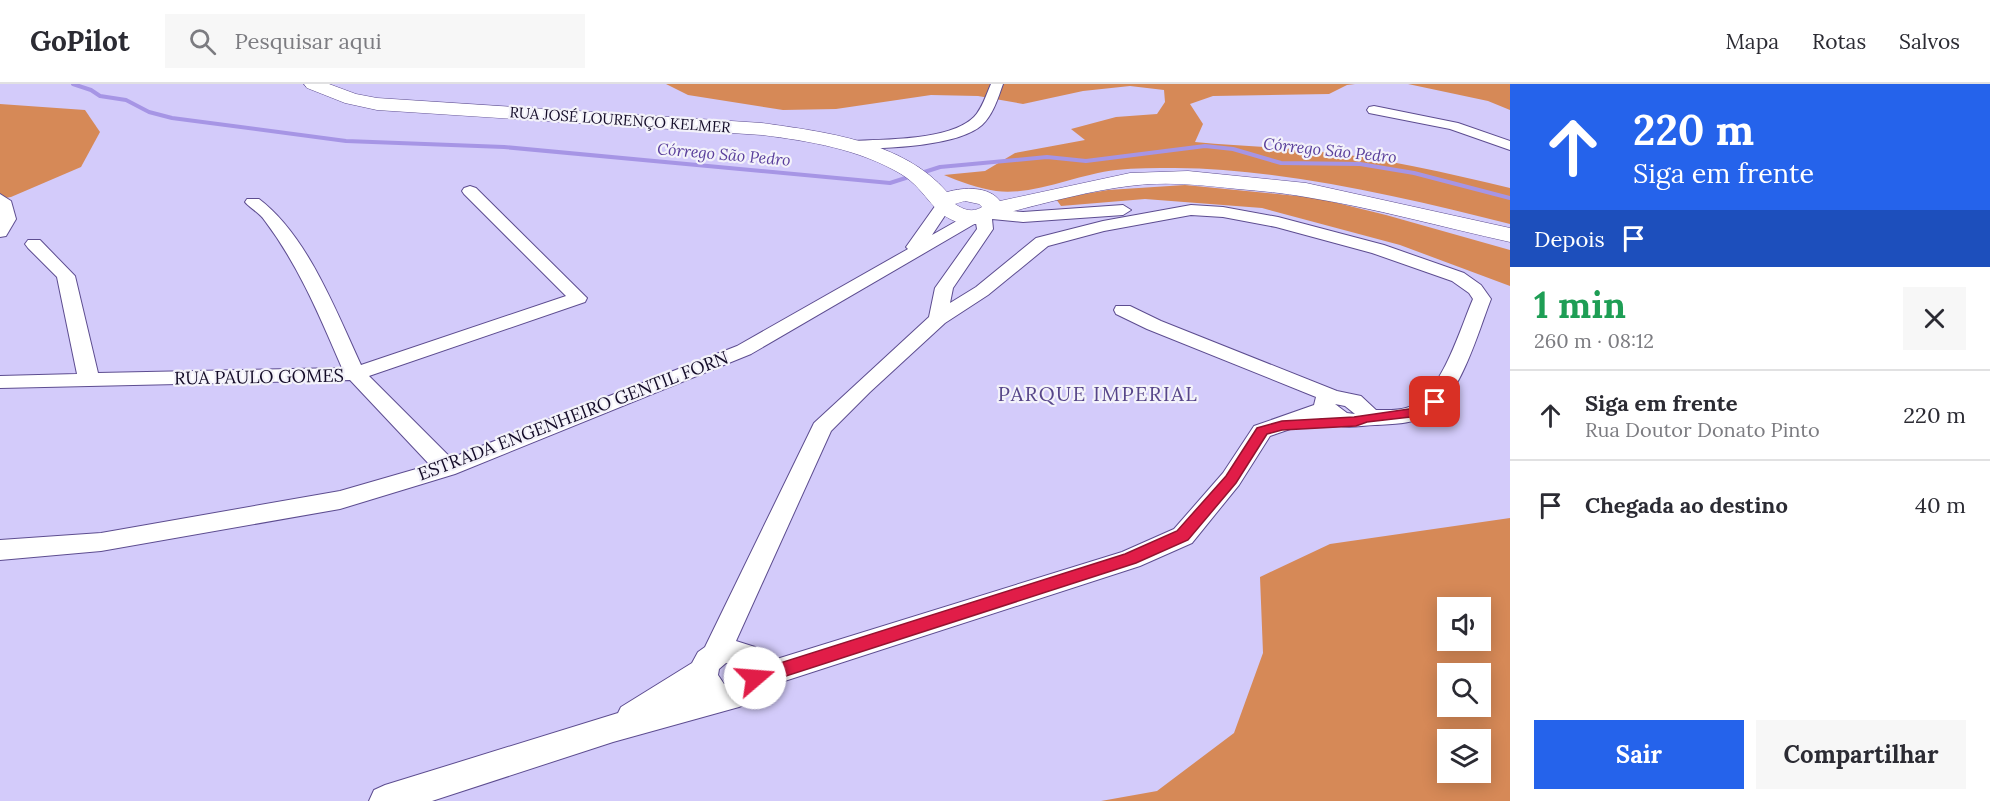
<!DOCTYPE html>
<html lang="pt">
<meta charset="utf-8">
<style>
body{margin:0;font-family:Lora,serif;background:#f7f7f7;color:#2b2b33;height:100vh;display:flex;flex-direction:column;font-size:22px;white-space:nowrap}
*{box-sizing:border-box;margin:0}
p{font-size:20px;color:#7c7c81}
.icon{flex:none;width:33px;height:33px;fill:none;stroke:currentColor;stroke-width:2;stroke-linecap:round;stroke-linejoin:round}
.map{position:relative;flex:1;overflow:hidden}
.details{display:flex;flex-direction:column;background:#fff;width:480px}
.details>*{flex:none}
.guide{background:#2563eb;color:#fff;overflow:hidden}
.tools{position:absolute;left:1437px;top:513px;display:grid;gap:12px}
.tools a{display:grid;place-items:center;width:54px;height:54px;border-radius:0px;background:#fff;box-shadow:0 3px 15px #0003;font-size:30px}
.pin{position:absolute;display:grid;place-items:center;width:51px;height:51px;color:#fff;margin:-26px;border-radius:12px;box-shadow:0 3px 9px #0006}
.me{position:absolute;width:66px;margin:-33px;rotate:72deg;stroke-linejoin:round;filter:drop-shadow(0 0 4px #0008)}
.turn{display:flex;align-items:center;gap:21px;height:126px;padding:0 24px;font-size:27px}
.turn .icon{width:78px;height:78px;stroke-width:2.5}
.turn b{display:block;font-size:42px;line-height:51px}
.then{display:flex;align-items:center;height:57px;padding:0 24px;background:#0003;gap:12px;font-size:22px}
.round{display:grid;place-items:center;flex:none;width:63px;height:63px;border-radius:0px;background:#f7f7f7}
.head{display:flex;align-items:center;justify-content:space-between;height:102px;padding:0 24px}
h1{font-size:36px;font-weight:700;line-height:45px;color:#1e9e55}
.action{display:flex;gap:12px;margin-top:auto;padding:12px 24px}
.action a{flex:1;height:69px;border-radius:0px;background:#2563eb;color:#fff;font-size:24px;font-weight:700;line-height:69px;text-align:center}
.action a+a{background:#f7f7f7;color:#2b2b33}
ul{padding:0;list-style:none}
li{display:flex;align-items:center;gap:18px;height:90px;padding:0 24px;border-top:2px solid #e1e1e2}
li div{flex:1}
li b{display:block;font-size:22px}
li em{font-style:normal}
header{display:flex;align-items:center;gap:36px;box-sizing:border-box;height:84px;padding:0 30px;background:#fff;border-bottom:2px solid #e1e1e2}
header strong{font-size:28px}
nav{display:flex;gap:33px;margin-inline-start:auto;font-size:21px}
.search{width:420px;height:54px;background:#f7f7f7;display:flex;align-items:center;gap:15px;box-sizing:border-box;padding:0 21px;border-radius:0px;color:#7c7c81;font-size:22px}
main{display:flex;flex:1;min-height:0}
.map>svg:first-child{display:block}
.forest{fill:#d68957;fill-rule:evenodd}
.lines{fill:none;stroke-linecap:round;stroke-linejoin:round}
.stream{stroke:#a695e5;stroke-width:4}
.minor-casing{stroke:#5d4d90;stroke-width:2}
.secondary-casing{stroke:#5d4d90;stroke-width:1}
.minor{fill:#fff;fill-rule:evenodd}
.secondary{fill:#fff;fill-rule:evenodd}
.route{fill:#e11d48;stroke:#92132f;stroke-width:1.5}
.labels{text-anchor:middle;stroke-width:4.5;stroke-linejoin:round;paint-order:stroke}
.far-street-label{font-size:15px;fill:#130b27;stroke:#f3f2fa}
.far-water-label{font-size:16px;font-style:italic;fill:#593e9b;stroke:#f3f2fa}
.street-label{font-size:18px;fill:#130b27;stroke:#f3f2fa}
.neighbourhood-label{font-size:20px;letter-spacing:1.5px;fill:#564589;stroke:#f3f2fa}
</style>
<header>
<strong>GoPilot</strong>
<div class="search"><svg class="icon" aria-label="search" viewBox="0 0 24 24"><circle cx="10" cy="10" r="6"/><path d="M15 15l6 6"/></svg>Pesquisar aqui</div>
<nav><a>Mapa</a><a>Rotas</a><a>Salvos</a></nav>
</header>
<main>
<div class="map">
<svg width="1510" height="717" viewBox="0 0 1510 717">
<rect width="100%" height="100%" fill="#d3cbfa"/>
<!-- forest -->
<g class="forest">
<path d="M 666,0 L 1355,0 L 1347,1 L 1329,10 L 1213,12 L 1190,20 L 1203,40 L 1195,58 C 1235,62 1275,63 1315,67 C 1381,73 1446,89 1510,104 L 1510,140 C 1403,113 1286,85 1175,84 C 1156,84 1135,84 1116,86 C 1078,90 1034,112 996,107 C 978,104 960,98 944,91 L 985,87 L 1015,69 L 1085,56 L 1071,45 L 1116,33 L 1157,30 L 1165,18 L 1164,6 L 1130,2 L 1083,7 L 1023,20 L 978,12 L 931,11 L 836,25 L 783,26 L 688,11 Z"/>
<polygon points="1408,0 1510,0 1510,26 1488,17"/>
<polygon points="0,20 85,26 100,48 81,83 11,113 0,115"/>
<polygon points="1185,101 1317,114 1386,131 1510,166 1510,202 1400,161 1262,124 1145,115 1061,122 1056,115 1108,106"/>
<path d="M 1510,434 L 1510,717 L 1101,717 L 1157,707 L 1234,649 L 1263,569 L 1260,493 L 1330,460 ZM 1448,524 L 1480,524 L 1480,556 L 1448,556 ZM 1448,590 L 1480,590 L 1480,622 L 1448,622 ZM 1448,656 L 1480,656 L 1480,688 L 1448,688 Z"/>
</g>
<g class="lines">
<!-- stream -->
<polyline class="stream" points="73,0 91,6 100,12 126,16 149,28 172,34 346,57 504,63 890,99 940,83 1047,73 1086,77 1205,62 1233,65 1281,79 1360,80 1414,89 1510,114"/>
<defs>
<g id="minor">
<path d="M 991,0 L 1003,0 C 998,14 993,31 982,41 C 957,63 885,64 852,65 L 845,61 L 852,57 C 884,55 950,57 974,33 C 982,25 986,11 991,0 Z"/>
<polygon points="1374,22 1458,39 1510,57 1510,66 1450,45 1369,29 1367,26 1369,23"/>
<path d="M 470,102 L 476,104 L 587,214 L 585,218 L 369,292 L 451,374 L 737,262 L 908,165 L 906,163 L 938,118 L 944,116 L 952,121 L 932,151 L 969,130 L 989,125 L 1023,128 L 1123,121 L 1131,126 L 1123,131 L 1023,138 L 992,135 L 993,145 L 953,204 L 950,219 L 976,203 L 1036,154 L 1103,137 L 1191,121 L 1223,123 L 1278,133 L 1384,161 L 1464,189 L 1481,201 L 1491,215 C 1478,248 1461,312 1429,331 C 1414,340 1392,340 1375,341 C 1353,342 1342,347 1322,334 L 1270,352 L 1239,401 L 1192,459 L 1140,482 L 763,604 C 758,614 750,619 739,623 L 613,658 L 432,717 L 369,717 L 374,706 L 385,701 L 618,629 L 621,623 L 692,579 L 698,568 L 705,563 L 814,339 L 929,233 L 935,204 L 977,145 L 976,139 L 751,270 L 455,390 L 340,425 L 101,467 L 0,476 L 0,456 L 101,449 L 340,407 L 430,381 L 350,296 L 0,304 L 0,292 L 77,290 L 57,193 L 28,164 L 25,160 L 28,156 L 40,156 L 75,192 L 98,289 L 342,284 C 320,233 299,182 265,137 C 260,129 251,125 245,118 L 247,115 L 259,115 C 307,151 336,227 361,281 L 566,212 L 464,110 L 462,107 L 464,104 ZM 1191,131 L 1223,133 L 1276,143 L 1372,169 L 1452,197 L 1469,209 L 1473,215 C 1460,245 1443,305 1413,321 C 1403,327 1387,326 1376,326 L 1361,312 L 1337,307 L 1161,237 L 1130,222 L 1116,222 L 1114,226 L 1116,230 L 1147,245 L 1316,313 L 1314,321 L 1254,342 L 1223,389 L 1174,445 L 1122,468 L 767,578 L 755,563 L 736,557 L 831,347 L 870,308 L 945,239 L 988,211 L 1048,162 L 1104,147 ZM 1335,320 L 1345,322 L 1355,330 L 1347,329 ZM 726,579 L 737,581 L 740,585 L 739,593 L 731,599 L 724,600 L 718,591 L 719,585 Z"/>
<polygon points="0,110 11,117 16,135 6,152 0,153"/>
</g>
<path id="secondary" d="M 304,0 L 329,0 L 356,10 L 377,14 L 762,39 C 825,48 903,57 947,108 C 964,103 989,102 1000,117 L 1130,89 L 1188,87 L 1306,99 L 1510,144 L 1510,158 C 1442,143 1374,124 1306,113 C 1284,109 1261,107 1238,105 C 1202,101 1166,97 1129,102 C 1089,107 1049,118 1010,128 C 995,132 983,142 967,140 C 933,136 929,107 901,90 C 859,65 809,57 762,51 L 377,26 L 345,19 L 307,4 ZM 965,117 L 979,120 L 982,123 C 972,129 964,126 955,120 Z"/>
</defs>
<!-- minor casing -->
<use href="#minor" class="minor-casing"/>
<!-- secondary casing -->
<use href="#secondary" class="secondary-casing"/>
<!-- minor -->
<use href="#minor" class="minor"/>
<!-- secondary -->
<use href="#secondary" class="secondary"/>
</g>
<!-- route -->
<polygon class="route" points="1435,314 1439,315 1441,318 1439,321 1419,332 1367,338 1356,342 1282,346 1267,350 1236,399 1188,456 1136,479 755,602 749,600 746,594 749,589 755,587 1125,470 1177,447 1226,392 1257,344 1282,337 1354,333 1416,324"/>
<g class="labels">
<!-- far-street labels -->
<g class="far-street-label">
<text transform="translate(620 36) rotate(4)" y="5">RUA JOSÉ LOURENÇO KELMER</text>
</g>
<!-- far-water labels -->
<g class="far-water-label">
<text transform="translate(1330 66) rotate(6)" y="6">Córrego São Pedro</text>
<text transform="translate(724 70) rotate(5)" y="6">Córrego São Pedro</text>
</g>
<!-- street labels -->
<g class="street-label">
<text transform="translate(259 293) rotate(-1)" y="6">RUA PAULO GOMES</text>
<text transform="translate(573 332) rotate(-21)" y="6">ESTRADA ENGENHEIRO GENTIL FORN</text>
</g>
<!-- neighbourhood labels -->
<g class="neighbourhood-label">
<text x="1098" y="317">PARQUE IMPERIAL</text>
</g>
</g>
</svg>
<div class="tools">
<a><svg class="icon" aria-label="sound" viewBox="0 0 24 24"><path d="M4 9h4l5-4v14l-5-4H4zM17 9q2 3 0 6"/></svg></a>
<a><svg class="icon" aria-label="search" viewBox="0 0 24 24"><circle cx="10" cy="10" r="6"/><path d="M15 15l6 6"/></svg></a>
<a><svg class="icon" aria-label="layers" viewBox="0 0 24 24"><path d="M12 4l9 5-9 5-9-5zM3 14l9 5 9-5"/></svg></a>
</div>
<div class="pin" style="left:1435px;top:318px;background:#d93025"><svg class="icon" aria-label="arrive" viewBox="0 0 24 24"><path d="M6 21V4h12l-3 4 3 4H6"/></svg></div>
<svg class="me" style="left:755px;top:594px" viewBox="-20 -20 40 40"><circle r="19" fill="#fff"/><path d="M0-13L10 11 0 6-10 11z" fill="#e11d48"/></svg>
</div>
<section class="details">
<div class="guide">
<div class="turn"><svg class="icon" aria-label="ahead" viewBox="0 0 24 24"><path d="M12 20V5M6 11l6-6 6 6"/></svg><div><b>220 m</b>Siga em frente</div></div>
<div class="then">Depois<svg class="icon" aria-label="arrive" viewBox="0 0 24 24"><path d="M6 21V4h12l-3 4 3 4H6"/></svg></div>
</div>
<div class="head"><div><h1>1 min</h1><p>260 m · 08:12</p></div><a class="round"><svg class="icon" aria-label="close" viewBox="0 0 24 24"><path d="M6 6l12 12M18 6L6 18"/></svg></a></div>
<ul>
<li><svg class="icon" aria-label="ahead" viewBox="0 0 24 24"><path d="M12 20V5M6 11l6-6 6 6"/></svg><div><b>Siga em frente</b><p>Rua Doutor Donato Pinto</p></div><em>220 m</em></li>
<li><svg class="icon" aria-label="arrive" viewBox="0 0 24 24"><path d="M6 21V4h12l-3 4 3 4H6"/></svg><div><b>Chegada ao destino</b></div><em>40 m</em></li>
</ul>
<div class="action"><a>Sair</a><a>Compartilhar</a></div>
</section>
</main>
